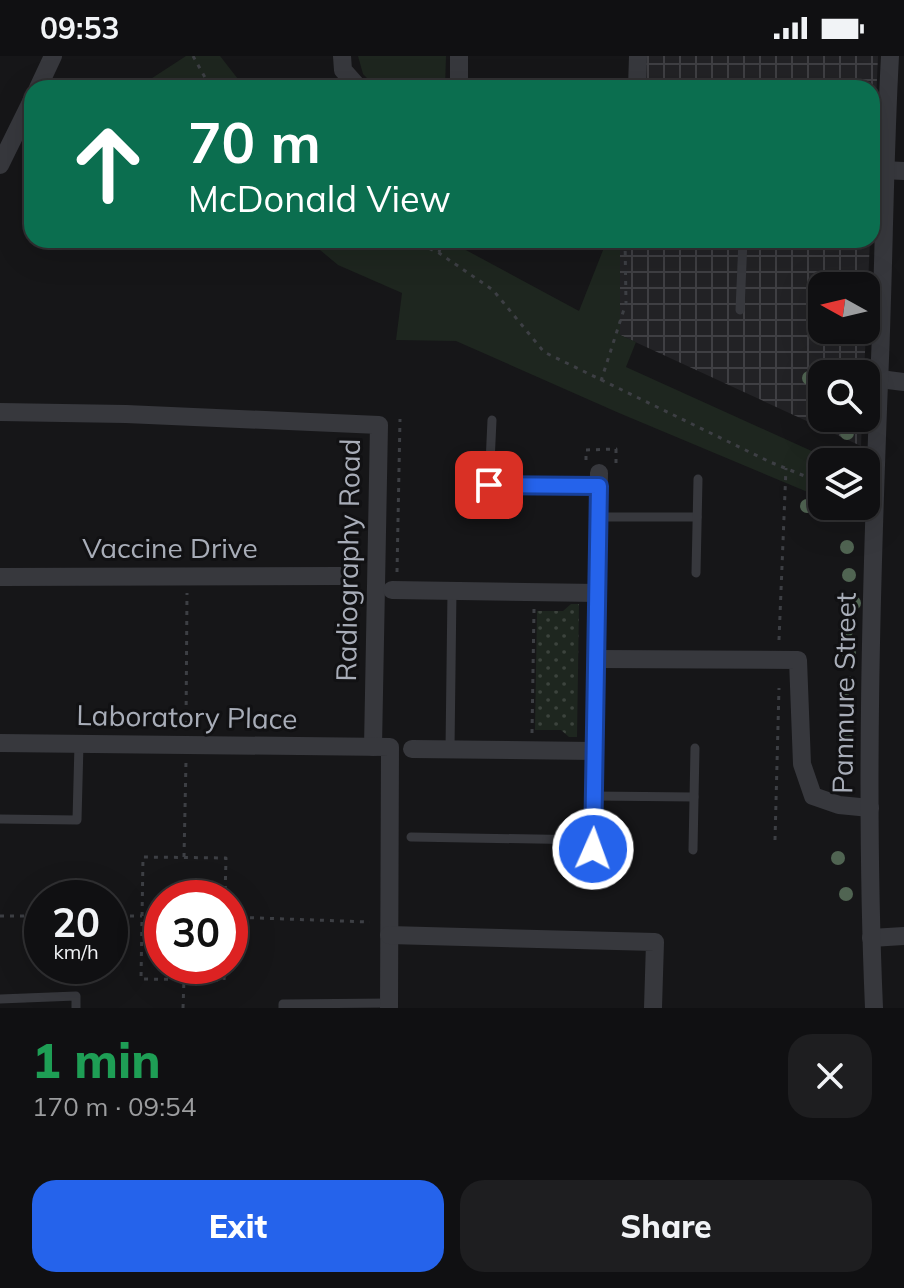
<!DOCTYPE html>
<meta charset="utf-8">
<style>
body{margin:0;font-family:Mulish,sans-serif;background:#1e1e20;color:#f1f3f6;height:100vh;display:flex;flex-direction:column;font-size:30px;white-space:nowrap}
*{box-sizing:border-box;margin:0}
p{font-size:26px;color:#9c9d9f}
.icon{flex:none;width:44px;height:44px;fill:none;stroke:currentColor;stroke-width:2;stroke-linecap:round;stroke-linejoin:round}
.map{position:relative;height:952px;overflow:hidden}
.panel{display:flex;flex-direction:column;background:#101012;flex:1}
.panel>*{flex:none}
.guide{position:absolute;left:24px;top:24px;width:856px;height:168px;border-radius:24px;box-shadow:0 8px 32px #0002,0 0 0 2px #303032;background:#0b6e4f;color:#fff;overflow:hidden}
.needle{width:52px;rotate:278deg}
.buttons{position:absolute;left:808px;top:216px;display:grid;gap:16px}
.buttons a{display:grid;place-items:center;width:72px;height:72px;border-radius:16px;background:#101012;box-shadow:0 8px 32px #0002,0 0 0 2px #303032;font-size:40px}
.speed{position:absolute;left:24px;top:824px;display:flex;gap:16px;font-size:40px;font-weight:700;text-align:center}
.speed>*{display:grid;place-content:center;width:104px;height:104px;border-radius:50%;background:#101012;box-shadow:0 8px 32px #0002,0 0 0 2px #303032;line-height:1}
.speed small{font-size:20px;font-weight:400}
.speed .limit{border:12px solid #d22;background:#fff;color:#111}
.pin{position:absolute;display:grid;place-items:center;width:68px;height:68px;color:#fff;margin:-34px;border-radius:16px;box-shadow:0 4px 12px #0006}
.me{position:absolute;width:88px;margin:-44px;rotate:2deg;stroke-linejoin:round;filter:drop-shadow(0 0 6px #0008)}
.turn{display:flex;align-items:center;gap:28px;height:168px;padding:0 32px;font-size:36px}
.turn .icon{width:104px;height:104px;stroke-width:2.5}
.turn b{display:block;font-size:56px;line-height:68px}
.round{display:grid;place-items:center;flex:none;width:84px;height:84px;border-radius:24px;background:#1e1e20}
.overview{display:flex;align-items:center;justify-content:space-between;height:136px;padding:0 32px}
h1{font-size:48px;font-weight:800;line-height:60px;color:#1e9e55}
.primary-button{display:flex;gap:16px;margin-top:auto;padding:16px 32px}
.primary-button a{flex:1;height:92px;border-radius:24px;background:#2563eb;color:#fff;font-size:32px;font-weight:800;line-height:92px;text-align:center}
.primary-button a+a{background:#1e1e20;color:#f1f3f6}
.status{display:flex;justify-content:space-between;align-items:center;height:56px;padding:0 40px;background:#101012;direction:ltr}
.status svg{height:22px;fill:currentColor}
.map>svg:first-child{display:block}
.industrial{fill:url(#industrial-grid)}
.green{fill:#1e261f}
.park{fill:url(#park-dots)}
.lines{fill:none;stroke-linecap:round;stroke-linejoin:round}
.path{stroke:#3d3f44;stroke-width:3;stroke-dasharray:4 6;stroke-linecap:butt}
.lane{stroke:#37383d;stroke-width:9}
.street{stroke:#37383d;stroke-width:18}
.tree{fill:#506452}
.route-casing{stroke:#184099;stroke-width:20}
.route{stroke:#2563eb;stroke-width:14}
.labels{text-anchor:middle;stroke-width:6;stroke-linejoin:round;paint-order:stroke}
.street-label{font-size:28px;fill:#a8adb8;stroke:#111113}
</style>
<div class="status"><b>09:53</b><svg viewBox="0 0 49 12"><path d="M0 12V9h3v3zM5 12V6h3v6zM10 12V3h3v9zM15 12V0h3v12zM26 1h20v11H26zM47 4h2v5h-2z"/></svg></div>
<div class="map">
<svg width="904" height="952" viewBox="0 0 904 952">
<defs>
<pattern id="industrial-grid" width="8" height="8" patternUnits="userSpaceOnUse" patternTransform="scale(2)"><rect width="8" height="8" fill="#222225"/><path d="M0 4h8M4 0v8" fill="none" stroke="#3f3f43"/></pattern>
<pattern id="park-dots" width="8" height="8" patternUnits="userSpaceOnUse" patternTransform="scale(2)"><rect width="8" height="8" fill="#1e261f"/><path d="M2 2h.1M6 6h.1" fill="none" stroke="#3c433d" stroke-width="1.8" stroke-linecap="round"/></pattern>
</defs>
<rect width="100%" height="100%" fill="#161618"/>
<!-- industrial -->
<g class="industrial">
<polygon points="644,0 878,0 872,135 872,32 644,32"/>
<polygon points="620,184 870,184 866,271 866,230 822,230 822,274 866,274 864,318 822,318 822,362 862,362 861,390 620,279"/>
</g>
<!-- green -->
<g class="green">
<polygon points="186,0 220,0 245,32 148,32 143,28"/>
<polygon points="358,0 446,0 445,32 377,32 363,18"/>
<polygon points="308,184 464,184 464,193 579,255 607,184 620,184 620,279 636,286 626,311 836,406 822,406 822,442 619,357 456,285 396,284 402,237 338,209"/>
</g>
<!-- park -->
<polygon class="park" points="571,548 579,548 577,681 569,681 561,674 535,674 537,555 563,555"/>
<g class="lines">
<!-- path -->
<g class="path">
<polyline points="193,0 211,32"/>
<polyline points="411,184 439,197 493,234 544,296 770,406 822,427"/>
<polyline points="439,196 443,184"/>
<polyline points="601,325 626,247 625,184"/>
<polyline points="586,404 586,394 616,393 616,408"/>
<polyline points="397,516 400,363"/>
<polyline points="779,584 786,412"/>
<polyline points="186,669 187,537"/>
<polyline points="532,677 534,553"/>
<polyline points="775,784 779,632"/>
<polyline points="184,801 186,705"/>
<polyline points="0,860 42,860"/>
<polyline points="110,860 142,860"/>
<polyline points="230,861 370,866"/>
<polyline points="225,910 224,924 141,923 143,801 226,802 225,842"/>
<polyline points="183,952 184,923"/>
</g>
<!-- lane -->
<g class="lane">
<polyline points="740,254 743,184"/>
<polyline points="492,364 489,429 599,430"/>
<polyline points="489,452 489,429"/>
<polyline points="599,461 697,461"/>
<polyline points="696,517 698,423"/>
<polyline points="450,693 452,534"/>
<polyline points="594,740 694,741"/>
<polyline points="0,763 77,764 79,688"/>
<polyline points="411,781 593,784"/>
<polyline points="693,794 695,692"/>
<polyline points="0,943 76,940 76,952"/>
<polyline points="283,952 283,948 389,947"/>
</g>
<!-- street -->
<g class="street">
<polyline points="342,0 343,14 359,32"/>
<polyline points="459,0 459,32"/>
<polyline points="38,32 53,0"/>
<polyline points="637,32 638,0"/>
<polyline points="0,109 32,44"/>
<polyline points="883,114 904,115"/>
<polyline points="880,323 904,326"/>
<polyline points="0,356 126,358 379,369 373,691"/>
<polyline points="0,521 340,520"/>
<polyline points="392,534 598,537"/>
<polyline points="597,603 798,604 802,708 813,740 839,749 870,752"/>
<polyline points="0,687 390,691 389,952"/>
<polyline points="412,693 595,695"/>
<polyline points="593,793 599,417"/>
<polyline points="389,879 655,886 653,952"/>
<polyline points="871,882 904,880"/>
<path d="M 874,952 C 865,744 871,535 879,327 C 884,218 884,109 890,0"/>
</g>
</g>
<!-- trees -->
<g class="tree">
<circle cx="809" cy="322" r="7"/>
<circle cx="847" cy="377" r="7"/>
<circle cx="807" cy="450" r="7"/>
<circle cx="847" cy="491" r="7"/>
<circle cx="849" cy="519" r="7"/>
<circle cx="854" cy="547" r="7"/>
<circle cx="846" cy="575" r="7"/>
<circle cx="849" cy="597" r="7"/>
<circle cx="848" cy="627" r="7"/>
<circle cx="846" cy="645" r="7"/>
<circle cx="846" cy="683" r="7"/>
<circle cx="838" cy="802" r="7"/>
<circle cx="846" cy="838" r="7"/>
</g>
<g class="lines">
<defs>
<polyline id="route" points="489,429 599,430 593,793"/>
</defs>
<!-- route casing -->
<use href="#route" class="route-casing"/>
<!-- route -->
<use href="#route" class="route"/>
</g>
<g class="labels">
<!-- street labels -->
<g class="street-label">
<text x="170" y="502">Vaccine Drive</text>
<text transform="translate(348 504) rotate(-89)" y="10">Radiography Road</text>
<text transform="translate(844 637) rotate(-89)" y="10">Panmure Street</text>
<text transform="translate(187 661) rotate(1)" y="10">Laboratory Place</text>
</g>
</g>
</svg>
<div class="buttons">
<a><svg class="needle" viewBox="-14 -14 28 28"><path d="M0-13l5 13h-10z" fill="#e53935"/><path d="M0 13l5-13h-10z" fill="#9c9d9f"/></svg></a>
<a><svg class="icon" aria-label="search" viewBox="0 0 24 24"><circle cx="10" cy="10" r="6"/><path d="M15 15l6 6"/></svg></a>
<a><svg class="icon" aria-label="layers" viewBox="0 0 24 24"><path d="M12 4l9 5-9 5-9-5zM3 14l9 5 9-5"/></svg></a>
</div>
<div class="speed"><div>20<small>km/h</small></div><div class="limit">30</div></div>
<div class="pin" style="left:489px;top:429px;background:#d93025"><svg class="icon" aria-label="arrive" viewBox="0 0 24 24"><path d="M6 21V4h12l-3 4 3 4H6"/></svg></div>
<svg class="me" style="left:593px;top:793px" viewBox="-20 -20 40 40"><circle r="17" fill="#2563eb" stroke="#fff" stroke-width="3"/><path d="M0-11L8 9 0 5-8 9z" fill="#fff"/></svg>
<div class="guide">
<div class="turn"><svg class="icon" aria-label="ahead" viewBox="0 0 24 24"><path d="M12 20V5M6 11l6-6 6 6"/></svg><div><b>70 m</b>McDonald View</div></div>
</div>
</div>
<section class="panel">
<div class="overview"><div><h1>1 min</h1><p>170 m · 09:54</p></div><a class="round"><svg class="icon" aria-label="close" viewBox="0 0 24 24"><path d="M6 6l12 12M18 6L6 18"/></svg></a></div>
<div class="primary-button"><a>Exit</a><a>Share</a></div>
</section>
